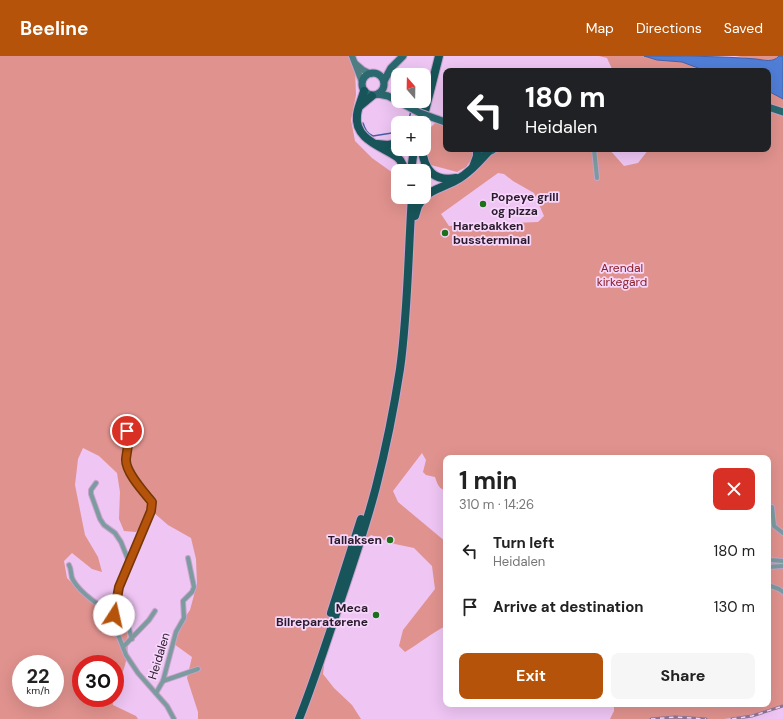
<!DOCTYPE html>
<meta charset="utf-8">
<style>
body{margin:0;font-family:"DM Sans",sans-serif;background:#f6f6f6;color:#222;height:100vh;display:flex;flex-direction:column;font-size:15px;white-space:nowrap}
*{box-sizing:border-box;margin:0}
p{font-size:13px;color:#767676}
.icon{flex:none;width:22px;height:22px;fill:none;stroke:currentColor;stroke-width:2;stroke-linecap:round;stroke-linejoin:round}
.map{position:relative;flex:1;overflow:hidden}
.side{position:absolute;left:443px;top:399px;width:328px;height:252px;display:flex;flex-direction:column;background:#fff;border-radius:8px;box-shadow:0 4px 16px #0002}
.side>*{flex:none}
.top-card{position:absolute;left:443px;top:12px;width:328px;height:84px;border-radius:8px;box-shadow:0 4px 16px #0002;background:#202124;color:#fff;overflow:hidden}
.needle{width:26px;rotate:340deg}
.controls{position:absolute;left:391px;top:12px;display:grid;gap:8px}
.controls a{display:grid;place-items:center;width:40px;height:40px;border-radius:8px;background:#fff;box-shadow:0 4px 16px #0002;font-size:20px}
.speed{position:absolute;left:12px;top:599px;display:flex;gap:8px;font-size:20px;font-weight:700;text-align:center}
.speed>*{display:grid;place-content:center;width:52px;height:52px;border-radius:50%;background:#fff;box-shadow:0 4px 16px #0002;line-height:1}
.speed small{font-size:10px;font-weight:400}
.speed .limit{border:6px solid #d22;background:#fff;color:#111}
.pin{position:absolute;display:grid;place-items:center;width:34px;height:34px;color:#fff;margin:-17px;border:2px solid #fff;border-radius:50%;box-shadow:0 1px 4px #0007}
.me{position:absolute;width:44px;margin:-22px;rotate:10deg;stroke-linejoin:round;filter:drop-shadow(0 0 3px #0008)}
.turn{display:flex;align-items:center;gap:14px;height:84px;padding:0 16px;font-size:18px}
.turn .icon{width:52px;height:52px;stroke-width:2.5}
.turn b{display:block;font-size:28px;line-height:34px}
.round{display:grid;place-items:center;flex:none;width:42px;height:42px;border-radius:8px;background:#f6f6f6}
.headline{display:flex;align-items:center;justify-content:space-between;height:68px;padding:0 16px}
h1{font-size:24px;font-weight:700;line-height:30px}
.primary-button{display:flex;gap:8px;margin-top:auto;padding:8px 16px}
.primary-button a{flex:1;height:46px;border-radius:8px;background:#b45309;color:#fff;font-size:16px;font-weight:700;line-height:46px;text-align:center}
.primary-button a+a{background:#f6f6f6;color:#222}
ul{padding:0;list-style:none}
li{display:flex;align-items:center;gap:12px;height:56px;padding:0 16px}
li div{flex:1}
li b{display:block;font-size:15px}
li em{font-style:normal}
header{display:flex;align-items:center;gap:24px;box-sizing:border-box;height:56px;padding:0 20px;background:#b45309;color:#fff}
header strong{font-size:19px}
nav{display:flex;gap:22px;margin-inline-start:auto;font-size:14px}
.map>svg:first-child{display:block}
.green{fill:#e0928e;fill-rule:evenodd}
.water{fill:#507ed7;stroke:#4560a4}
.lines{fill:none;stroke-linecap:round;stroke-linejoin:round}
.stream{stroke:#4560a4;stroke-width:1.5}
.street-casing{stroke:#c7a3cb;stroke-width:6}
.secondary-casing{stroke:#c7a3cb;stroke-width:8}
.primary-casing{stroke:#c7a3cb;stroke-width:9}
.highway-casing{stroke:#c7a3cb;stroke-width:10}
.street{stroke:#7c9b9e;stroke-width:4}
.secondary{stroke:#4f7e82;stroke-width:6}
.primary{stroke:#2a696f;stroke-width:7}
.highway{stroke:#18555a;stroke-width:8}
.rail-casing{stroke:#907393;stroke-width:3}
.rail{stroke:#f7d6fb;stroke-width:1.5;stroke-dasharray:4.5;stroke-linecap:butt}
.primary-bridge-casing{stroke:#c7a3cb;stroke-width:9;stroke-linecap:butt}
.primary-bridge{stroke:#2a696f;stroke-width:7}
.route-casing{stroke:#753606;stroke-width:10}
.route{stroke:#b45309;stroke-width:7}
.poi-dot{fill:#1c7019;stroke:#f7d6fb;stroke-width:1.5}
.labels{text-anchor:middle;stroke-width:3.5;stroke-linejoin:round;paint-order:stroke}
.poi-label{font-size:12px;font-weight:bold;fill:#2a1b2c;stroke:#f7d6fb;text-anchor:start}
.park-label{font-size:12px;fill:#891f26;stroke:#f7d6fb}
.street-label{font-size:12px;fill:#2a1b2c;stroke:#f7d6fb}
</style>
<header>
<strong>Beeline</strong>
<nav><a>Map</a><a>Directions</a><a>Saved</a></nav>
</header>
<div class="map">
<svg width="783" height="663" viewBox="0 0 783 663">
<rect width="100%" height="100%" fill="#eec5f3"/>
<!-- green -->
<g class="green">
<path d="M 0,0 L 348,0 L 355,13 L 356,39 L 351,64 L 355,85 L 372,102 L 393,117 L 398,123 L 398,141 L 407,141 L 411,150 L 431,138 L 470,121 L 483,104 L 496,93 L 609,93 L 624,110 L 638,107 L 649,93 L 768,93 L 768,35 L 783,43 L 783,649 L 747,660 L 724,663 L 610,663 L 614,655 L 614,648 L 696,648 L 696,649 L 768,648 L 768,402 L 446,402 L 446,434 C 439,434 437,427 435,421 L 426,419 L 423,416 L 426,404 L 422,397 L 393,435 L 398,446 L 446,486 L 446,570 C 431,577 419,588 405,596 L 399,590 L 403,574 L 435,533 L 432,510 L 414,492 L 395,488 L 371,479 L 357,496 L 326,593 L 323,618 L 334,632 L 352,649 L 361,663 L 198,663 L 198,656 L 187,622 L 192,601 L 174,588 L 176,574 L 190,554 L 197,528 L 196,503 L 191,482 L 168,469 L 153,456 L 136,476 L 124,475 L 119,463 L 120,436 L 117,417 L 99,400 L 83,392 L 78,403 L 75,429 L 85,479 L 98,501 L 102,516 L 92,513 L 72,497 L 64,505 L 67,522 L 85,540 L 127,570 C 129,596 128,609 115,632 L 115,608 L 81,608 L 81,642 L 112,642 L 113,649 L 136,660 L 138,663 L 0,663 ZM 498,117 L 504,118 L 513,125 L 534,137 L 544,160 L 538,166 L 449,170 L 441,158 ZM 21,608 L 55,608 L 55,642 L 21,642 Z"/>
<polygon points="599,0 644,0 657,4 682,6 706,15 613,15 607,2"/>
<path d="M 736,0 L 779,0 C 770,10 748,2 736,0 Z"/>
<polygon points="435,67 446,69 446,93 471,93 473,101 466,111 457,116 431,109 427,100 428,74"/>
</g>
<!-- water -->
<path class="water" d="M 644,0 C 681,0 719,0 756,3 C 764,4 773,7 779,0 L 783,0 L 783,43 L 768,35 L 768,15 L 706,15 L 682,6 L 657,4 Z"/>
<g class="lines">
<!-- stream -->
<g class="stream">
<polyline points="412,50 413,45"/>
<path d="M 363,67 C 365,73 367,78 373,80 L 398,76"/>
<polyline points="408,67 411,55"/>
</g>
<defs>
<g id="street">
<polyline points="594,93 597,122"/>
<path d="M 127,375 C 130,386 127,393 126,403 C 125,416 144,436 151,446 L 152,450 L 119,531 L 114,559 L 117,576 L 126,599 L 138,617 L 167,650 L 174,663"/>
<polyline points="96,427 91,434 91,438 100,463 104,469 115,477 121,486 129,506"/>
<polyline points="772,451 774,470 783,477"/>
<polyline points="768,503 771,504 783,505"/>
<path d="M 69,509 C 72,514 70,519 73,524 C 81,538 100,550 114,559"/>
<polyline points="768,511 783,510"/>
<polyline points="768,529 779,533 783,536"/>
<polyline points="115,551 126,564 132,583"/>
<polyline points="123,591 149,564 155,555"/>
<polyline points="163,625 198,613"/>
<polyline points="156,637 163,625 176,576 184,562 183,545 192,536 194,531 188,502"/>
</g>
<g id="secondary">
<polyline points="352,0 362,26"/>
<polyline points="356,8 363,14 371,18"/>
</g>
<g id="primary">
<circle cx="373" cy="28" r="11"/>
<polyline points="384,25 391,12 403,0"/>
<polyline points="378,38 388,40 401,47"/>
<polyline points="768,51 783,56"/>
<path d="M 478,93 C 483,97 489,97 494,93"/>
</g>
<g id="highway">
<path d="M 364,35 C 362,43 358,50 357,59 C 354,83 381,90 397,101 L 400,104 L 406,115"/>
<polyline points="360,50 372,40"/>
<polyline points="422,67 439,0"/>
<polyline points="377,88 388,89 398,87"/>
<path d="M 422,93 C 424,114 434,126 456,122"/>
<polyline points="473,111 477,100 477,93"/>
<polyline points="411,115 414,93"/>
<path d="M 424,141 C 433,133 444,131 455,125 C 468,118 478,107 488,96"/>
<polyline points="415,160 418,150 424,141"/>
<polyline points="331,557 361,463"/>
<path d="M 299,663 C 313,628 324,593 336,558 C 350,516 365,474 376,431 C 386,392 394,352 400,313 C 408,256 408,198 412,141"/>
</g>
</defs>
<!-- street casing -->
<use href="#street" class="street-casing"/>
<!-- secondary casing -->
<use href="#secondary" class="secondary-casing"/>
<!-- primary casing -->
<use href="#primary" class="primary-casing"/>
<!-- highway casing -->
<use href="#highway" class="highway-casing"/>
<!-- street -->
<use href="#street" class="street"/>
<!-- secondary -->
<use href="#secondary" class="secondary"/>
<!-- primary -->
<use href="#primary" class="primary"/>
<!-- highway -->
<use href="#highway" class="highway"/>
<defs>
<g id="rail">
<polyline points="651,663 675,661 706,663"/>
<polyline points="732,663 752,660 783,650"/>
</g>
</defs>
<!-- rail casing -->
<use href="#rail" class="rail-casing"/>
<!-- rail -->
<use href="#rail" class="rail"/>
<defs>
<polyline id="primary-bridge" points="401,47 420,57 445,66"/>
</defs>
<!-- primary-bridge casing -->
<use href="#primary-bridge" class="primary-bridge-casing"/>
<!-- primary-bridge -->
<use href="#primary-bridge" class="primary-bridge"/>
</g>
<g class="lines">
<defs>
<path id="route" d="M 114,559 L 119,531 L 151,455 L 152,446 C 144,436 125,416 126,403 C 127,393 130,386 127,375"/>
</defs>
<!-- route casing -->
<use href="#route" class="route-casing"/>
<!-- route -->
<use href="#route" class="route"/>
</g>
<!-- markers -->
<g class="poi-dot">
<circle cx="483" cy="148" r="4"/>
<circle cx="445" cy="177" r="4"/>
<circle cx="390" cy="484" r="4"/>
<circle cx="376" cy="559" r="4"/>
</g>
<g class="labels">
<!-- poi labels -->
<g class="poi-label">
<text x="491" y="145">Popeye grill<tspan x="491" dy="14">og pizza</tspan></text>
<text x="453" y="174">Harebakken<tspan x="453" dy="14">bussterminal</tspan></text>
<text x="382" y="488" text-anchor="end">Tallaksen</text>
<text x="368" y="556" text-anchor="end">Meca<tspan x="368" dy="14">Bilreparatørene</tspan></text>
</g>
<!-- park labels -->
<g class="park-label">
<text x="622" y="216">Arendal<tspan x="622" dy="14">kirkegård</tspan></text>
</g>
<!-- street labels -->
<g class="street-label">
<text transform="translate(159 600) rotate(-73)" y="4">Heidalen</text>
</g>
</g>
</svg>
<div class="controls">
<a><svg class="needle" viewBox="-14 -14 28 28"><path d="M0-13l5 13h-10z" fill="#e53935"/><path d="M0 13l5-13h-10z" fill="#767676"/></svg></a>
<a>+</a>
<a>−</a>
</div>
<div class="speed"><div>22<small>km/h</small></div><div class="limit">30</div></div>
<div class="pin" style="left:127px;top:375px;background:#d93025"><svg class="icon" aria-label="arrive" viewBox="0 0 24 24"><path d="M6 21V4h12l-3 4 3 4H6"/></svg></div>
<svg class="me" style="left:114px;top:559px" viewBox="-20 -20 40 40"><circle r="19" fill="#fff"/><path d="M0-13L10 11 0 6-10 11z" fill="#b45309"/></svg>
<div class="top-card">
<div class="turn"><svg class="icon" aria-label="left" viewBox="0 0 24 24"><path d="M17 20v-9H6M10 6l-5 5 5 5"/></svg><div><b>180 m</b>Heidalen</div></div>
</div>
<section class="side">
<div class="headline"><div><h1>1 min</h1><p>310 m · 14:26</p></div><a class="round" style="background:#d93025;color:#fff"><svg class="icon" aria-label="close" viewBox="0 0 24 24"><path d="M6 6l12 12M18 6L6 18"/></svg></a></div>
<ul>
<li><svg class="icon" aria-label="left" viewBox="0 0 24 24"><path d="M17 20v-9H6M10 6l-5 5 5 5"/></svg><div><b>Turn left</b><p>Heidalen</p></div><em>180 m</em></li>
<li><svg class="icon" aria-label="arrive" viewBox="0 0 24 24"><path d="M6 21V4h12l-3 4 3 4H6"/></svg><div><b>Arrive at destination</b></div><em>130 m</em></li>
</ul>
<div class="primary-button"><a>Exit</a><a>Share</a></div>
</section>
</div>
